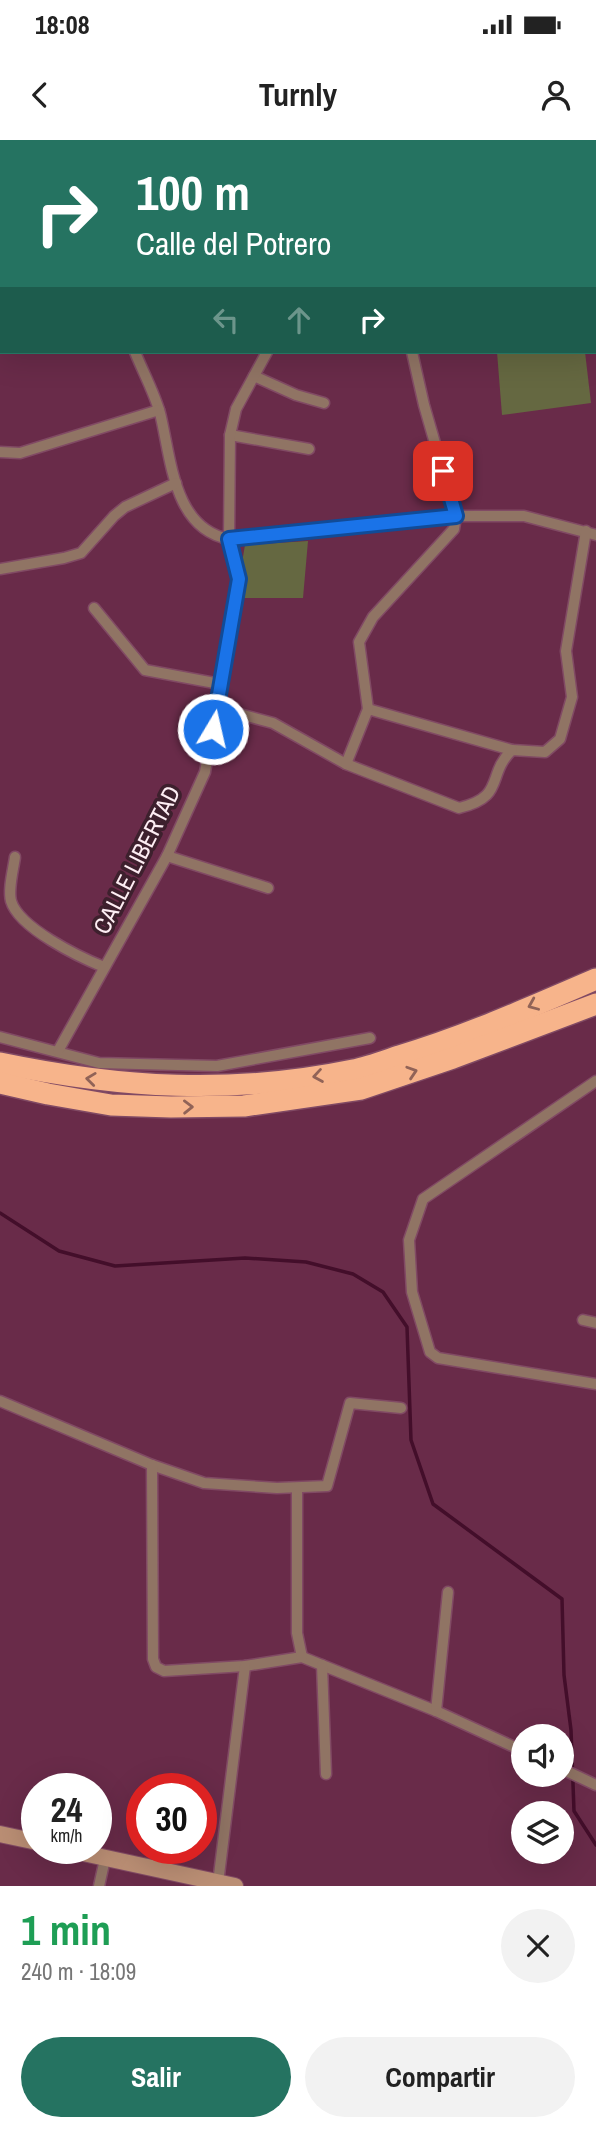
<!DOCTYPE html>
<html lang="es">
<meta charset="utf-8">
<style>
body{margin:0;font-family:"Archivo Narrow",sans-serif;background:#f2f2f2;color:#222;height:100vh;display:flex;flex-direction:column;font-size:26px;white-space:nowrap}
*{box-sizing:border-box;margin:0}
p{font-size:23px;color:#767676}
.icon{flex:none;width:38px;height:38px;fill:none;stroke:currentColor;stroke-width:2;stroke-linecap:round;stroke-linejoin:round}
.map{position:relative;height:1746px;overflow:hidden}
.drawer{display:flex;flex-direction:column;background:#fff;flex:1}
.drawer>*{flex:none}
.hud{position:absolute;left:0px;top:0px;width:597px;height:214px;box-shadow:0 7px 28px #0002;background:#257361;color:#fff;overflow:hidden}
.controls{position:absolute;left:511px;top:1584px;display:grid;gap:14px}
.controls a{display:grid;place-items:center;width:63px;height:63px;border-radius:50%;background:#fff;box-shadow:0 7px 28px #0002;font-size:35px}
.speed{position:absolute;left:21px;top:1633px;display:flex;gap:14px;font-size:35px;font-weight:700;text-align:center}
.speed>*{display:grid;place-content:center;width:91px;height:91px;border-radius:50%;background:#fff;box-shadow:0 7px 28px #0002;line-height:1}
.speed small{font-size:18px;font-weight:400}
.speed .limit{border:10px solid #d22;background:#fff;color:#111}
.pin{position:absolute;display:grid;place-items:center;width:60px;height:60px;color:#fff;margin:-30px;border-radius:14px;box-shadow:0 4px 10px #0006}
.me{position:absolute;width:77px;margin:-38px;rotate:9deg;stroke-linejoin:round;filter:drop-shadow(0 0 5px #0008)}
.turn{display:flex;align-items:center;gap:24px;height:147px;padding:0 21px;font-size:32px}
.turn .icon{width:91px;height:91px;stroke-width:2.5}
.turn b{display:block;font-size:49px;line-height:60px}
.lanes{display:flex;align-items:center;height:66px;padding:0 21px;background:#0003;justify-content:center;gap:35px;direction:ltr}
.lanes .off{opacity:.35}
.round{display:grid;place-items:center;flex:none;width:74px;height:74px;border-radius:37px;background:#f2f2f2}
.head{display:flex;align-items:center;justify-content:space-between;height:119px;padding:0 21px}
h1{font-size:42px;font-weight:800;line-height:52px;color:#1e9e55}
.button{display:flex;gap:14px;margin-top:auto;padding:14px 21px}
.button a{flex:1;height:80px;border-radius:42px;background:#257361;color:#fff;font-size:28px;font-weight:800;line-height:80px;text-align:center}
.button a+a{background:#f2f2f2;color:#222}
.status{display:flex;justify-content:space-between;align-items:center;height:49px;padding:0 35px;background:#fff;direction:ltr}
.status svg{height:19px;fill:currentColor}
header{display:flex;justify-content:space-between;align-items:center;height:91px;padding:0 21px;background:#fff;font-size:32px;font-weight:800}
.map>svg:first-child{display:block}
.green{fill:#656841}
.lines{fill:none;stroke-linecap:round;stroke-linejoin:round}
.stream{stroke:#430e2a;stroke-width:3.5}
.street-casing{stroke:#814a64;stroke-width:13}
.secondary-casing{stroke:#814a64;stroke-width:18}
.highway-casing{stroke:#814a64;stroke-width:24}
.street{stroke:#907464;stroke-width:10}
.secondary{stroke:#ba8e74;stroke-width:16}
.highway{stroke:#f7b48b;stroke-width:21}
.oneway{stroke:#916357}
.route-casing{stroke:#114b97;stroke-width:18}
.route{stroke:#1a73e8;stroke-width:12}
.labels{text-anchor:middle;stroke-width:7;stroke-linejoin:round;paint-order:stroke}
.street-label{font-size:24px;fill:#fdedf3;stroke:#3d202d}
</style>
<div class="status"><b>18:08</b><svg viewBox="0 0 49 12"><path d="M0 12V9h3v3zM5 12V6h3v6zM10 12V3h3v9zM15 12V0h3v12zM26 1h20v11H26zM47 4h2v5h-2z"/></svg></div>
<header><svg class="icon" aria-label="back" viewBox="0 0 24 24"><path d="M15 5l-7 7 7 7"/></svg>Turnly<svg class="icon" aria-label="person" viewBox="0 0 24 24"><circle cx="12" cy="8" r="4"/><path d="M4 21q1-7 8-7t8 7"/></svg></header>
<div class="map">
<svg width="596" height="1746" viewBox="0 0 596 1746">
<rect width="100%" height="100%" fill="#692b49"/>
<!-- green -->
<g class="green">
<polygon points="497,212 585,212 591,263 502,275"/>
<polygon points="308,401 303,458 236,458 245,405"/>
</g>
<g class="lines">
<!-- stream -->
<polyline class="stream" points="0,1073 59,1111 115,1126 245,1118 306,1122 353,1134 383,1152 407,1187 411,1300 433,1364 562,1459 564,1535 571,1590 574,1671 596,1705"/>
<defs>
<g id="street">
<polyline points="503,0 508,2"/>
<polyline points="595,26 596,26"/>
<polyline points="0,45 2,45"/>
<path d="M 135,212 C 143,232 154,252 160,273 C 171,317 173,389 229,399 L 456,376 L 524,376 L 596,395"/>
<polyline points="254,236 296,255 324,263"/>
<polyline points="230,295 309,309"/>
<polyline points="0,312 20,313 159,270"/>
<polyline points="0,429 64,418 81,413 114,376 125,367 176,343"/>
<polyline points="94,468 145,530 220,544"/>
<path d="M 217,568 L 273,583 L 346,624 L 459,668 C 506,657 486,635 512,610 L 545,612 L 560,599 L 572,557 L 566,511 L 586,391"/>
<polyline points="368,569 512,610"/>
<polyline points="346,624 368,569 359,502 373,477 454,389 456,376 424,265 412,212"/>
<polyline points="167,716 268,748"/>
<path d="M 15,717 C 13,731 8,749 11,761 C 19,788 79,817 104,827"/>
<polyline points="0,897 99,923 217,926 370,898"/>
<polyline points="58,911 167,716 205,632 239,439 229,399 230,295 236,269 267,212"/>
<polyline points="596,941 423,1059 409,1100 412,1152 430,1212 438,1218 596,1244"/>
<polyline points="583,1180 596,1183"/>
<polyline points="0,1261 152,1325 204,1343 277,1348 327,1346 350,1263 401,1268"/>
<polyline points="152,1325 153,1519 156,1527 164,1531 245,1526 302,1517 436,1571 523,1611"/>
<polyline points="297,1348 297,1493 302,1517"/>
<polyline points="322,1525 326,1634"/>
<polyline points="436,1571 448,1452"/>
<polyline points="562,1629 596,1645"/>
<polyline points="218,1743 245,1526"/>
<polyline points="99,1746 105,1719"/>
</g>
<g id="secondary">
<polyline points="0,1694 37,1702"/>
<polyline points="60,1708 235,1746"/>
</g>
<g id="highway">
<path d="M 0,923 C 120,948 232,955 353,930 C 368,927 384,921 399,916 C 466,896 531,867 596,839"/>
<polyline points="0,943 48,954 111,965 171,967 244,966 361,949 453,918 596,864"/>
</g>
</defs>
<!-- street casing -->
<use href="#street" class="street-casing"/>
<!-- secondary casing -->
<use href="#secondary" class="secondary-casing"/>
<!-- highway casing -->
<use href="#highway" class="highway-casing"/>
<!-- street -->
<use href="#street" class="street"/>
<!-- secondary -->
<use href="#secondary" class="secondary"/>
<!-- highway -->
<use href="#highway" class="highway"/>
</g>
<!-- one-way arrows -->
<defs><path id="oneway-chevron" d="M-2-3.5L2.5 0L-2 3.5" fill="none" stroke-width="1.6" stroke-linecap="round" stroke-linejoin="round" transform="scale(1.75)"/></defs>
<g class="oneway">
<use href="#oneway-chevron" transform="translate(533 865) rotate(157)"/>
<use href="#oneway-chevron" transform="translate(412 932) rotate(-18)"/>
<use href="#oneway-chevron" transform="translate(318 936) rotate(171)"/>
<use href="#oneway-chevron" transform="translate(91 939) rotate(-173)"/>
<use href="#oneway-chevron" transform="translate(188 967) rotate(-1)"/>
</g>
<g class="lines">
<defs>
<polyline id="route" points="213,589 239,439 229,399 456,376 443,331"/>
</defs>
<!-- route casing -->
<use href="#route" class="route-casing"/>
<!-- route -->
<use href="#route" class="route"/>
</g>
<g class="labels">
<!-- street labels -->
<g class="street-label">
<text transform="translate(137 720) rotate(-63)" y="8">CALLE LIBERTAD</text>
</g>
</g>
</svg>
<div class="controls">
<a><svg class="icon" aria-label="sound" viewBox="0 0 24 24"><path d="M4 9h4l5-4v14l-5-4H4zM17 9q2 3 0 6"/></svg></a>
<a><svg class="icon" aria-label="layers" viewBox="0 0 24 24"><path d="M12 4l9 5-9 5-9-5zM3 14l9 5 9-5"/></svg></a>
</div>
<div class="speed"><div>24<small>km/h</small></div><div class="limit">30</div></div>
<div class="pin" style="left:443px;top:331px;background:#d93025"><svg class="icon" aria-label="arrive" viewBox="0 0 24 24"><path d="M6 21V4h12l-3 4 3 4H6"/></svg></div>
<svg class="me" style="left:213px;top:589px" viewBox="-20 -20 40 40"><circle r="17" fill="#1a73e8" stroke="#fff" stroke-width="3"/><path d="M0-11L8 9 0 5-8 9z" fill="#fff"/></svg>
<div class="hud">
<div class="turn"><svg class="icon" aria-label="right" viewBox="0 0 24 24"><path d="M7 20v-9h11M14 6l5 5-5 5"/></svg><div><b>100 m</b>Calle del Potrero</div></div>
<div class="lanes"><svg class="icon off" aria-label="left" viewBox="0 0 24 24"><path d="M17 20v-9H6M10 6l-5 5 5 5"/></svg><svg class="icon off" aria-label="ahead" viewBox="0 0 24 24"><path d="M12 20V5M6 11l6-6 6 6"/></svg><svg class="icon" aria-label="right" viewBox="0 0 24 24"><path d="M7 20v-9h11M14 6l5 5-5 5"/></svg></div>
</div>
</div>
<section class="drawer">
<div class="head"><div><h1>1 min</h1><p>240 m · 18:09</p></div><a class="round"><svg class="icon" aria-label="close" viewBox="0 0 24 24"><path d="M6 6l12 12M18 6L6 18"/></svg></a></div>
<div class="button"><a>Salir</a><a>Compartir</a></div>
</section>
